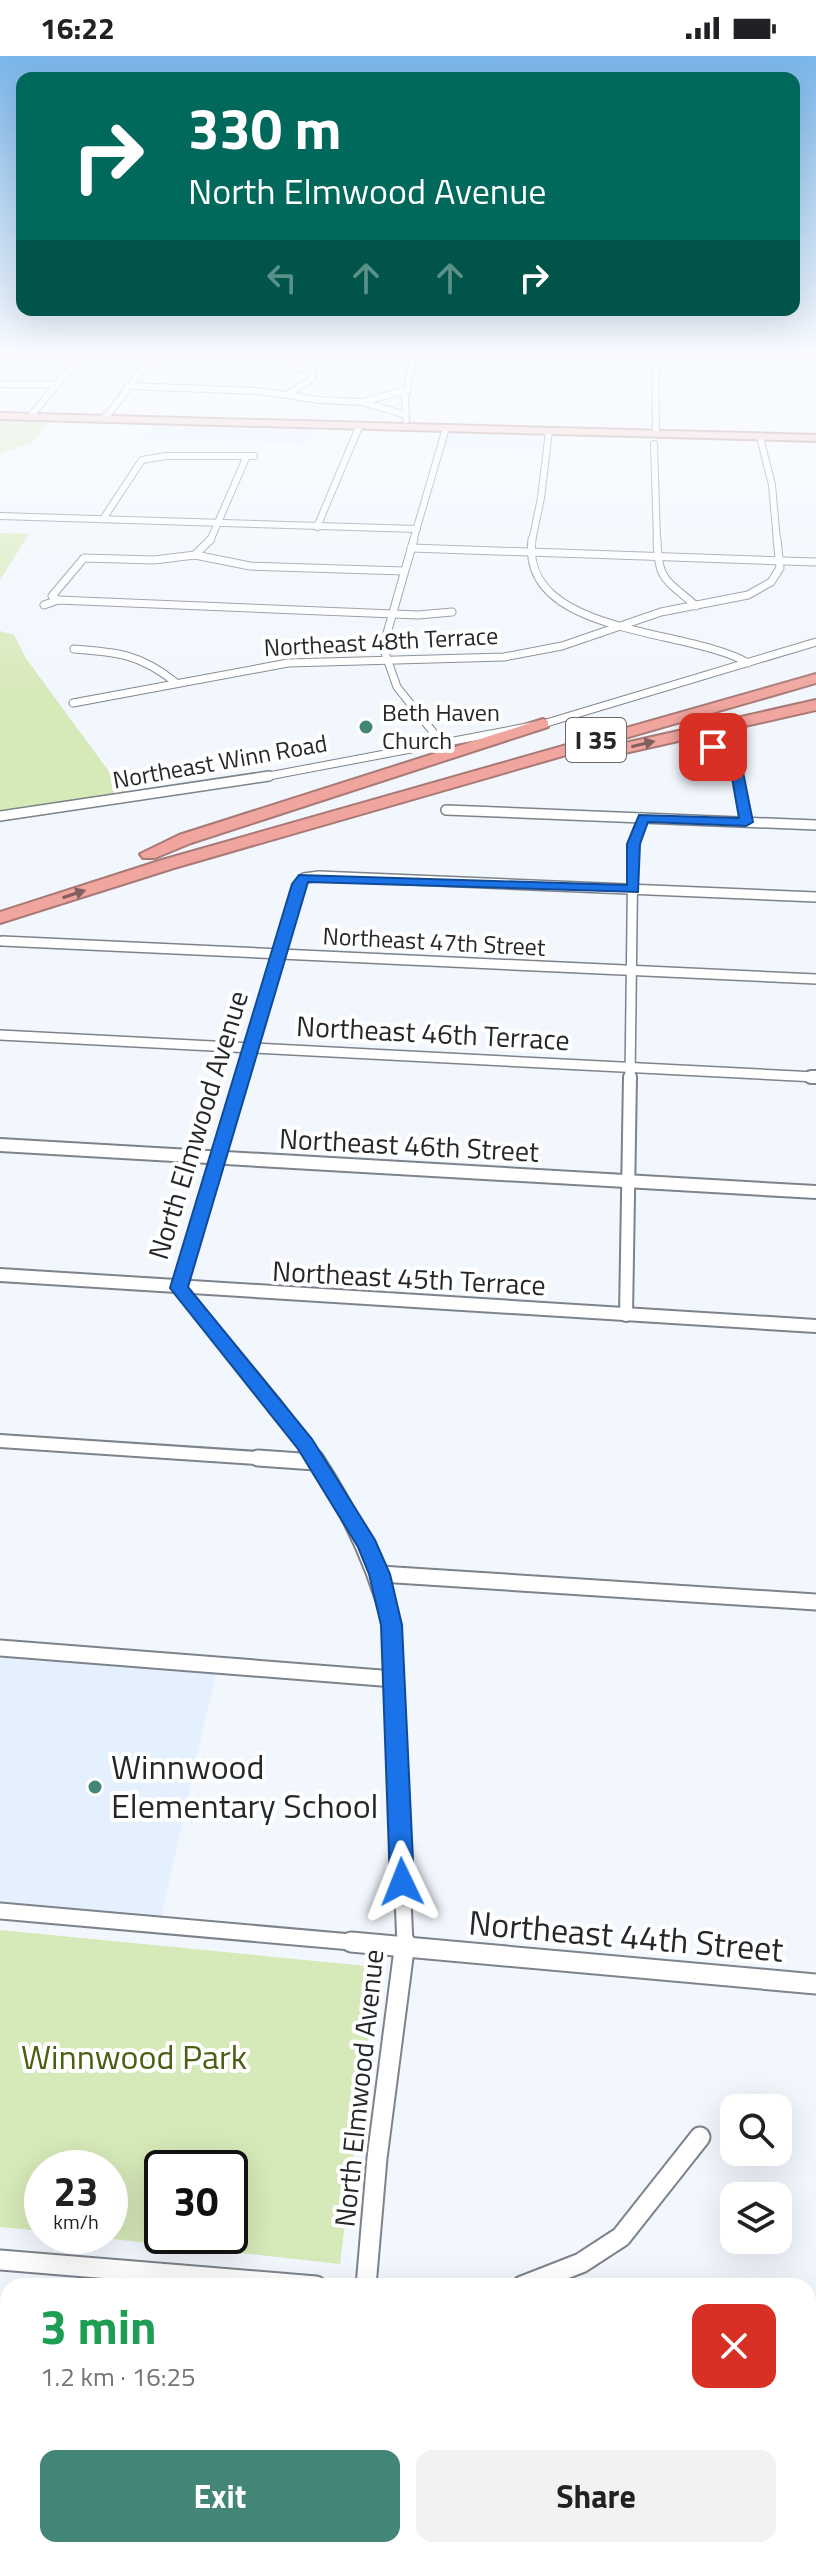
<!DOCTYPE html>
<meta charset="utf-8">
<style>
body{margin:0;font-family:"Titillium Web",sans-serif;background:#f2f2f2;color:#202124;height:100vh;display:flex;flex-direction:column;font-size:30px;white-space:nowrap}
*{box-sizing:border-box;margin:0}
p{font-size:26px;color:#757577}
.icon{flex:none;width:44px;height:44px;fill:none;stroke:currentColor;stroke-width:2;stroke-linecap:round;stroke-linejoin:round}
.map{position:relative;flex:1;overflow:hidden}
.sheet{position:absolute;left:0px;top:2222px;width:816px;height:280px;display:flex;flex-direction:column;background:#fff;border-radius:24px 24px 0 0;box-shadow:0 8px 32px #0002}
.sheet>*{flex:none}
.hud{position:absolute;left:16px;top:16px;width:784px;height:244px;border-radius:16px;box-shadow:0 8px 32px #0002;background:#00695c;color:#fff;overflow:hidden}
.tools{position:absolute;left:720px;top:2038px;display:grid;gap:16px}
.tools a{display:grid;place-items:center;width:72px;height:72px;border-radius:16px;background:#fff;box-shadow:0 8px 32px #0002;font-size:40px}
.speed{position:absolute;left:24px;top:2094px;display:flex;gap:16px;font-size:40px;font-weight:700;text-align:center}
.speed>*{display:grid;place-content:center;width:104px;height:104px;border-radius:50%;background:#fff;box-shadow:0 8px 32px #0002;line-height:1}
.speed small{font-size:20px;font-weight:400}
.speed .limit{border:4px solid #111;border-radius:12px;background:#fff;color:#111}
.pin{position:absolute;display:grid;place-items:center;width:68px;height:68px;color:#fff;margin:-34px;border-radius:16px;box-shadow:0 4px 12px #0006}
.me{position:absolute;width:88px;margin:-44px;rotate:358deg;stroke-linejoin:round;filter:drop-shadow(0 0 6px #0008)}
.turn{display:flex;align-items:center;gap:28px;height:168px;padding:0 40px;font-size:36px}
.turn .icon{width:104px;height:104px;stroke-width:2.5}
.turn b{display:block;font-size:56px;line-height:68px}
.lanes{display:flex;align-items:center;height:76px;padding:0 40px;background:#0003;justify-content:center;gap:40px;direction:ltr}
.lanes .off{opacity:.35}
.round{display:grid;place-items:center;flex:none;width:84px;height:84px;border-radius:16px;background:#f2f2f2}
.headline{display:flex;align-items:center;justify-content:space-between;height:136px;padding:0 40px}
h1{font-size:48px;font-weight:700;line-height:60px;color:#1e9e55}
.primary-button{display:flex;gap:16px;margin-top:auto;padding:16px 40px}
.primary-button a{flex:1;height:92px;border-radius:16px;background:#438577;color:#fff;font-size:32px;font-weight:700;line-height:92px;text-align:center}
.primary-button a+a{background:#f2f2f2;color:#202124}
.status{display:flex;justify-content:space-between;align-items:center;height:56px;padding:0 40px;background:#fff;direction:ltr}
.status svg{height:22px;fill:currentColor}
.map>svg:first-child{display:block}
.built{fill:#e5f0ff}
.green{fill:#d6e9b8;fill-rule:evenodd}
.lines{fill:none;stroke-linecap:round;stroke-linejoin:round}
.street-far5-casing{stroke:#7d838b;stroke-width:8}
.street-far4-casing{stroke:#7d838b;stroke-width:9}
.street-far3-casing{stroke:#7d838b;stroke-width:12}
.street-far2-casing{stroke:#7d838b;stroke-width:16}
.street-far1-casing{stroke:#7d838b;stroke-width:19}
.street-casing{stroke:#7d838b;stroke-width:23}
.primary-casing{stroke:#a97976;stroke-width:4}
.highway-casing{stroke:#a97976;stroke-width:4}
.street-far5{stroke:#fff;stroke-width:6}
.street-far4{stroke:#fff;stroke-width:7}
.street-far3{stroke:#fff;stroke-width:9}
.street-far2{stroke:#fff;stroke-width:12}
.street-far1{stroke:#fff;stroke-width:15}
.street{stroke:#fff;stroke-width:19}
.primary{fill:#f6c9c5;fill-rule:evenodd}
.highway{fill:#f0a59e;fill-rule:evenodd}
.oneway{fill:#80605f}
.route{fill:#1a73e8;stroke:#114b97;stroke-width:2}
.poi-dot{fill:#438577;stroke:#fff;stroke-width:3}
.labels{text-anchor:middle;stroke-width:8;stroke-linejoin:round;paint-order:stroke}
.far-street-label{font-size:24px;fill:#25282b;stroke:#fff}
.far-poi-label{font-size:24px;fill:#25282b;stroke:#fff;text-anchor:start}
.shield{fill:#fff;stroke:#66686b;stroke-width:2}
.shield-label{font-size:26px;font-weight:bold;fill:#25282b}
.street-label{font-size:28px;fill:#25282b;stroke:#fff}
.near-poi-label{font-size:34px;fill:#25282b;stroke:#fff;text-anchor:start}
.near-street-label{font-size:34px;fill:#25282b;stroke:#fff}
.near-park-label{font-size:34px;fill:#495f11;stroke:#fff}
</style>
<div class="status"><b>16:22</b><svg viewBox="0 0 49 12"><path d="M0 12V9h3v3zM5 12V6h3v6zM10 12V3h3v9zM15 12V0h3v12zM26 1h20v11H26zM47 4h2v5h-2z"/></svg></div>
<div class="map">
<svg width="816" height="2502" viewBox="0 0 816 2502">
<rect width="100%" height="100%" fill="#f2f7fe"/>
<!-- built -->
<g class="built">
<polygon points="155,368 314,373 307,388 145,383"/>
<polygon points="447,377 544,379 542,394 443,392"/>
<polygon points="0,1598 216,1616 161,1862 0,1847"/>
</g>
<!-- green -->
<g class="green">
<polygon points="0,363 50,365 32,387 0,397"/>
<polygon points="0,477 29,478 0,524"/>
<polygon points="0,575 14,579 25,601 124,736 0,755"/>
<path d="M 0,1874 L 377,1911 L 340,2208 L 85,2180 L 110,2180 L 110,2112 L 42,2112 L 42,2175 L 0,2171 ZM 230,2112 L 230,2180 L 162,2180 L 162,2112 Z"/>
</g>
<g class="lines">
<defs>
<g id="street-far5">
<polyline points="240,298 286,307 312,316 312,323 288,338"/>
<polyline points="655,298 656,377"/>
<polyline points="286,307 301,298"/>
<polyline points="0,328 56,329"/>
<polyline points="128,330 259,335 320,344 362,346 406,359"/>
<polyline points="365,345 407,334"/>
<polyline points="30,361 82,298"/>
<path d="M 103,363 C 129,339 132,312 167,298"/>
<polyline points="406,364 405,343 414,298"/>
<polyline points="760,381 772,429 777,485"/>
<polyline points="654,388 657,485"/>
<polyline points="0,460 417,473"/>
<polyline points="103,463 142,404 166,400 254,400"/>
<polyline points="317,471 359,371"/>
<polyline points="210,485 246,402"/>
<polyline points="413,485 446,372"/>
<polyline points="532,485 541,442 549,375"/>
</g>
<g id="street-far4">
<polyline points="414,483 383,591 397,631 441,686"/>
<path d="M 532,483 C 519,580 689,572 748,607"/>
<path d="M 657,483 C 658,526 666,523 696,550"/>
<polyline points="411,492 816,506"/>
<polyline points="195,499 211,483"/>
<polyline points="58,544 52,540 84,502 154,504 195,499 250,510 404,515"/>
<polyline points="44,549 58,544 418,559 452,556"/>
<path d="M 74,593 C 117,596 140,598 175,626"/>
<polyline points="73,647 288,607 504,601 562,590 661,556 748,539 771,526 780,512 777,483"/>
<polyline points="713,691 737,716 738,722"/>
<polyline points="258,722 543,668 816,586"/>
</g>
<g id="street-far3">
<polyline points="738,720 746,766"/>
<polyline points="446,754 816,769"/>
<polyline points="0,760 269,720"/>
<polyline points="2,885 816,923"/>
<polyline points="0,979 816,1021"/>
<polyline points="241,1023 299,828 304,822 319,820 816,841"/>
<polyline points="630,1023 633,788 643,762"/>
</g>
<g id="street-far2">
<polyline points="242,1021 179,1232 275,1348 316,1404"/>
<polyline points="811,1021 816,1021"/>
<polyline points="0,1089 816,1136"/>
<polyline points="0,1219 816,1270"/>
<polyline points="626,1259 630,1021"/>
<polyline points="0,1385 288,1404"/>
</g>
<g id="street-far1">
<polyline points="258,1402 315,1406"/>
<path d="M 315,1402 C 350,1455 375,1508 391,1569 L 405,1888"/>
<polyline points="380,1518 816,1546"/>
<polyline points="0,1592 394,1623"/>
<polyline points="0,1855 374,1888"/>
</g>
<g id="street">
<polyline points="351,1886 816,1928"/>
<polyline points="0,2204 316,2230"/>
<polyline points="366,2230 377,2102 405,1886"/>
<polyline points="522,2230 581,2207 621,2181 700,2081"/>
<polyline points="334,2502 335,2494"/>
</g>
<polygon id="primary" points="0,357 816,379 816,385 0,363"/>
<g id="highway">
<polygon points="816,618 816,627 174,812 0,867 0,856 162,804"/>
<polygon points="816,644 816,654 616,699 608,694 616,689"/>
<polygon points="543,663 548,665 548,671 191,787 155,802 143,802 140,798 179,779"/>
</g>
</defs>
<!-- street-far5 casing -->
<use href="#street-far5" class="street-far5-casing"/>
<!-- street-far4 casing -->
<use href="#street-far4" class="street-far4-casing"/>
<!-- street-far3 casing -->
<use href="#street-far3" class="street-far3-casing"/>
<!-- street-far2 casing -->
<use href="#street-far2" class="street-far2-casing"/>
<!-- street-far1 casing -->
<use href="#street-far1" class="street-far1-casing"/>
<!-- street casing -->
<use href="#street" class="street-casing"/>
<!-- primary casing -->
<use href="#primary" class="primary-casing"/>
<!-- highway casing -->
<use href="#highway" class="highway-casing"/>
<!-- street-far5 -->
<use href="#street-far5" class="street-far5"/>
<!-- street-far4 -->
<use href="#street-far4" class="street-far4"/>
<!-- street-far3 -->
<use href="#street-far3" class="street-far3"/>
<!-- street-far2 -->
<use href="#street-far2" class="street-far2"/>
<!-- street-far1 -->
<use href="#street-far1" class="street-far1"/>
<!-- street -->
<use href="#street" class="street"/>
<!-- primary -->
<use href="#primary" class="primary"/>
<!-- highway -->
<use href="#highway" class="highway"/>
</g>
<!-- one-way arrows -->
<defs><path id="oneway-solid" d="M-6-.8H1V-3.2L6.5 0L1 3.2V.8H-6Z" transform="scale(2)"/></defs>
<g class="oneway">
<use href="#oneway-solid" transform="translate(643 688) rotate(-13)"/>
<use href="#oneway-solid" transform="translate(74 838) rotate(-18)"/>
</g>
<!-- sky -->
<linearGradient id="sky" x2="0" y2="1"><stop stop-color="#7bb6ea"/><stop offset="0.46" stop-color="#f9fbff"/><stop offset="1" stop-color="#f9fbff" stop-opacity="0"/></linearGradient>
<rect width="816" height="648" fill="url(#sky)"/>
<!-- route -->
<polygon class="route" points="713,687 743,716 753,766 746,770 648,766 640,788 638,836 308,826 188,1231 312,1383 375,1484 390,1518 402,1569 414,1826 411,1834 402,1837 394,1834 390,1826 381,1569 369,1518 358,1491 298,1393 170,1232 292,828 299,819 627,829 627,788 639,759 739,762 731,716 707,691"/>
<!-- markers -->
<g class="poi-dot">
<circle cx="366" cy="671" r="8"/>
<circle cx="95" cy="1731" r="8"/>
</g>
<g class="labels">
<!-- far-street labels -->
<g class="far-street-label">
<text transform="translate(381 586) rotate(-3)" y="8">Northeast 48th Terrace</text>
<text transform="translate(220 706) rotate(-10)" y="8">Northeast Winn Road</text>
<text transform="translate(434 886) rotate(3)" y="8">Northeast 47th Street</text>
</g>
<!-- far-poi labels -->
<g class="far-poi-label">
<text x="382" y="665">Beth Haven<tspan x="382" dy="28">Church</tspan></text>
</g>
<!-- shield labels -->
<rect class="shield" x="566" y="662" width="60" height="44" rx="6"/>
<g class="shield-label">
<text x="596" y="693">I 35</text>
</g>
<!-- street labels -->
<g class="street-label">
<text transform="translate(433 977) rotate(3)" y="10">Northeast 46th Terrace</text>
<text transform="translate(198 1069) rotate(-73)" y="10">North Elmwood Avenue</text>
<text transform="translate(409 1089) rotate(3)" y="10">Northeast 46th Street</text>
<text transform="translate(409 1222) rotate(3)" y="10">Northeast 45th Terrace</text>
<text transform="translate(359 2032) rotate(-84)" y="10">North Elmwood Avenue</text>
</g>
<!-- near-poi labels -->
<g class="near-poi-label">
<text x="111" y="1723">Winnwood<tspan x="111" dy="39">Elementary School</tspan></text>
</g>
<!-- near-street labels -->
<g class="near-street-label">
<text transform="translate(626 1880) rotate(5)" y="12">Northeast 44th Street</text>
</g>
<!-- near-park labels -->
<g class="near-park-label">
<text x="134" y="2013">Winnwood Park</text>
</g>
</g>
</svg>
<div class="tools">
<a><svg class="icon" aria-label="search" viewBox="0 0 24 24"><circle cx="10" cy="10" r="6"/><path d="M15 15l6 6"/></svg></a>
<a><svg class="icon" aria-label="layers" viewBox="0 0 24 24"><path d="M12 4l9 5-9 5-9-5zM3 14l9 5 9-5"/></svg></a>
</div>
<div class="speed"><div>23<small>km/h</small></div><div class="limit">30</div></div>
<div class="pin" style="left:713px;top:691px;background:#d93025"><svg class="icon" aria-label="arrive" viewBox="0 0 24 24"><path d="M6 21V4h12l-3 4 3 4H6"/></svg></div>
<svg class="me" style="left:402px;top:1826px" viewBox="-20 -20 40 40"><path d="M0-17L14 15 0 8-14 15z" fill="#1a73e8" stroke="#fff" stroke-width="4"/></svg>
<div class="hud">
<div class="turn"><svg class="icon" aria-label="right" viewBox="0 0 24 24"><path d="M7 20v-9h11M14 6l5 5-5 5"/></svg><div><b>330 m</b>North Elmwood Avenue</div></div>
<div class="lanes"><svg class="icon off" aria-label="left" viewBox="0 0 24 24"><path d="M17 20v-9H6M10 6l-5 5 5 5"/></svg><svg class="icon off" aria-label="ahead" viewBox="0 0 24 24"><path d="M12 20V5M6 11l6-6 6 6"/></svg><svg class="icon off" aria-label="ahead" viewBox="0 0 24 24"><path d="M12 20V5M6 11l6-6 6 6"/></svg><svg class="icon" aria-label="right" viewBox="0 0 24 24"><path d="M7 20v-9h11M14 6l5 5-5 5"/></svg></div>
</div>
<section class="sheet">
<div class="headline"><div><h1>3 min</h1><p>1.2 km · 16:25</p></div><a class="round" style="background:#d93025;color:#fff"><svg class="icon" aria-label="close" viewBox="0 0 24 24"><path d="M6 6l12 12M18 6L6 18"/></svg></a></div>
<div class="primary-button"><a>Exit</a><a>Share</a></div>
</section>
</div>
